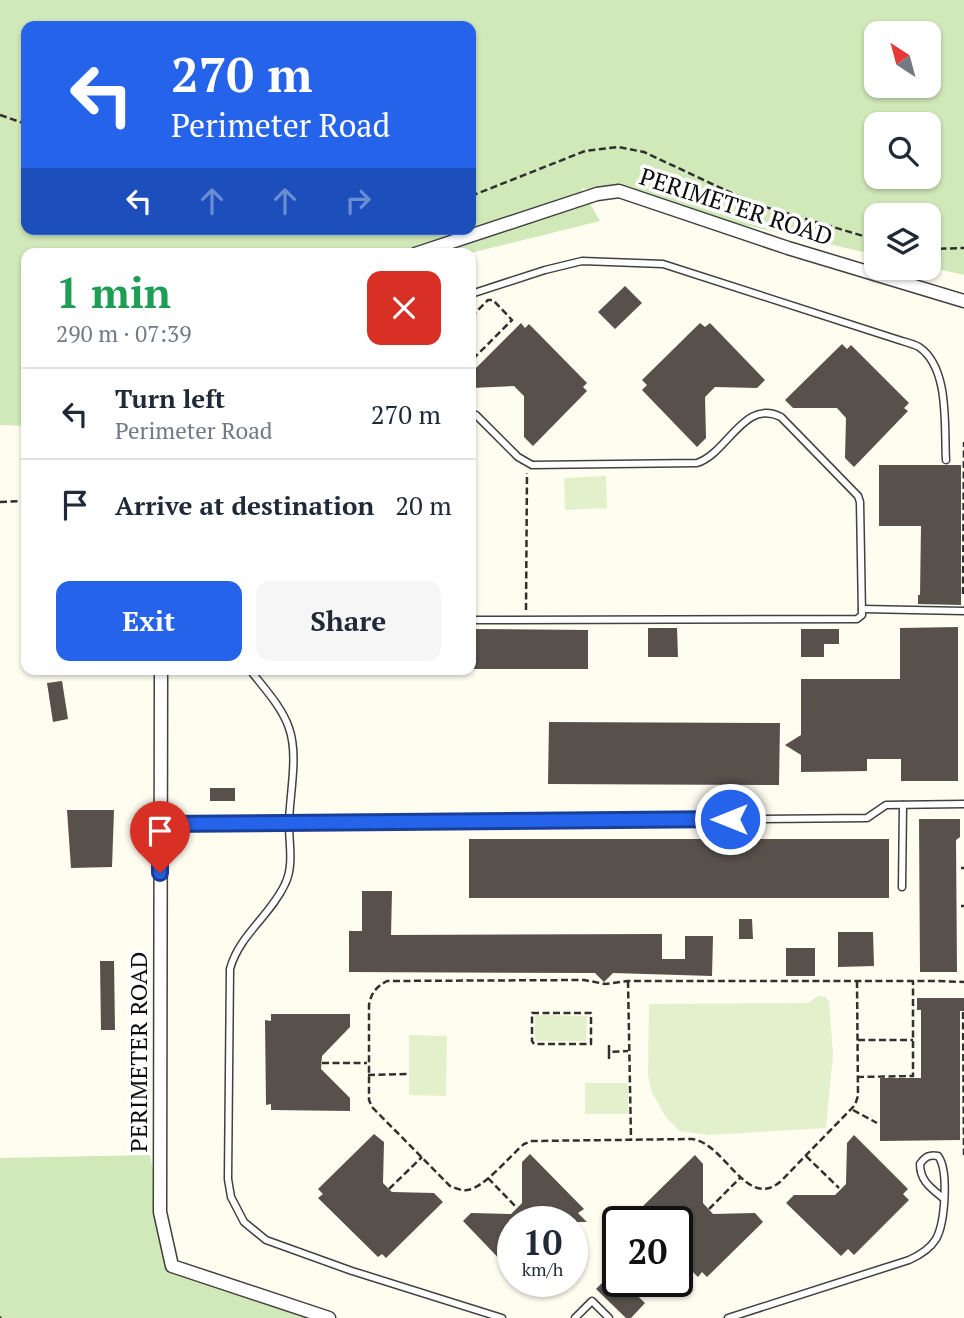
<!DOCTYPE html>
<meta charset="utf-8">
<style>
body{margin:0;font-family:"PT Serif",serif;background:#f6f6f7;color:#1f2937;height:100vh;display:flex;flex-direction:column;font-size:26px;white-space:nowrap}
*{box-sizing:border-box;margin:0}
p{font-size:23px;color:#747a83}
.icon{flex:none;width:38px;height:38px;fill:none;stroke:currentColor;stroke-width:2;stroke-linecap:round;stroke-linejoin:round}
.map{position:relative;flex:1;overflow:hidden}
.drawer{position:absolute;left:21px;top:248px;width:455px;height:427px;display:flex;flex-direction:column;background:#fff;border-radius:14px;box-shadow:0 2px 5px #0004}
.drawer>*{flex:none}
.hud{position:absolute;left:21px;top:21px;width:455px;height:214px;border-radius:14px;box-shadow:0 2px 5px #0004;background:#2563eb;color:#fff;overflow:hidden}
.needle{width:46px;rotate:324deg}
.buttons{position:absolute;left:864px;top:21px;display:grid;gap:14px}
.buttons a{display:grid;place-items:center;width:77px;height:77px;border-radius:14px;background:#fff;box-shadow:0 2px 5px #0004;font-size:35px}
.speed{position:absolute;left:497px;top:1206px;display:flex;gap:14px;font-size:35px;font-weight:700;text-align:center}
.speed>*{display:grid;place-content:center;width:91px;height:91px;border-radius:50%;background:#fff;box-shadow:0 2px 5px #0004;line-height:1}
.speed small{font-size:18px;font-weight:400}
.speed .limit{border:4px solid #111;border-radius:10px;background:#fff;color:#111}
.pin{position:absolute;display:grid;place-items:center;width:60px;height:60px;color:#fff;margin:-72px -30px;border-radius:50% 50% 50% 0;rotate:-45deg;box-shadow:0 0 7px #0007}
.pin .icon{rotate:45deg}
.me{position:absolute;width:77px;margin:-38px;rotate:270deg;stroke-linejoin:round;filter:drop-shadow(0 0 5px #0008)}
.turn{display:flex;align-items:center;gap:24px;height:147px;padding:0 35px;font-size:32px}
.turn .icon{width:91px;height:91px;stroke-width:2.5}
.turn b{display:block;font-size:49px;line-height:60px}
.lanes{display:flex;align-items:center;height:66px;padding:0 35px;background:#0003;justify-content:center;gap:35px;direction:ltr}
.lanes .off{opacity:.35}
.round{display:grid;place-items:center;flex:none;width:74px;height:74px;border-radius:14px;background:#f6f6f7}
.headline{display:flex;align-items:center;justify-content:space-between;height:119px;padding:0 35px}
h1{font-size:42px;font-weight:600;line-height:52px;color:#1e9e55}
.cta{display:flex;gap:14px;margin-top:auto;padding:14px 35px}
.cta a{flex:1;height:80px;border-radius:14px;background:#2563eb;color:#fff;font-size:28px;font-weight:600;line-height:80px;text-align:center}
.cta a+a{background:#f6f6f7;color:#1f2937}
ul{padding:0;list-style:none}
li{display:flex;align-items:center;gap:21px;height:91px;padding:0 35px;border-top:2px solid #e0e1e3}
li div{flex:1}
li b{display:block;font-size:26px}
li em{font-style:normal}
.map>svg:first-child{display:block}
.green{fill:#d1e9b9;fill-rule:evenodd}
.pitch{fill:#e2f0cb}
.building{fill:#57504b}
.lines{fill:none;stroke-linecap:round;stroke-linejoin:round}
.lane-casing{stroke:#414141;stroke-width:9}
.street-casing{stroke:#414141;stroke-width:15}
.path{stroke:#303030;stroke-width:2.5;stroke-dasharray:7 3.5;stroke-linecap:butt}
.lane{stroke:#fff;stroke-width:6}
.street{stroke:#fff;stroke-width:12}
.route-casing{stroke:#184099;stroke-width:18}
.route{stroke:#2563eb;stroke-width:12}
.labels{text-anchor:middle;stroke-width:7;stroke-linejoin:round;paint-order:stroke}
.street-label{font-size:24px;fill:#0e0e0e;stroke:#fff}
</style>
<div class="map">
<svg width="964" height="1318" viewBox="0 0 964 1318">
<rect width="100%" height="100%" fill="#fffcf0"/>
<!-- green -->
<g class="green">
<path d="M 0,0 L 964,0 L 964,275 L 929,267 L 929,215 L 877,215 L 877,255 L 581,188 L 600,221 L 467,254 L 26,254 L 26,426 L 0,425 ZM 26,26 L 471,26 L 471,229 L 26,229 ZM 877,33 L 929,33 L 929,86 L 877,86 ZM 877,124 L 929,124 L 929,177 L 877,177 Z"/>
<polygon points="150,1155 172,1266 329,1318 0,1318 0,1158"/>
</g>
<!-- pitch -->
<g class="pitch">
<polygon points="606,476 607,508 565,510 564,478"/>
<polygon points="819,996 826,997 829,1002 833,1054 826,1128 708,1135 680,1131 665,1116 652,1092 648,1075 649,1004 807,1003"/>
<polygon points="535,1015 587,1016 586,1041 535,1041"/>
<polygon points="409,1035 447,1036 446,1096 409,1095"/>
<rect x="585" y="1083" width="43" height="31"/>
</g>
<!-- building -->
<g class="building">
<polygon points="625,286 642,303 615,329 598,312"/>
<polygon points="521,323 525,328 529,324 587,383 583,387 587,391 533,446 524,437 524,396 514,386 471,388 471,373"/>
<polygon points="700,323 705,327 710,323 765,380 757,388 715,387 705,397 706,438 697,447 642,390 647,385 642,380"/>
<polygon points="842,344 847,349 851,345 909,403 904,408 908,411 854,467 845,458 846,418 837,408 793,408 785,400"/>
<polygon points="879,465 961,465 961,605 918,604 918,595 920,595 921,526 879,526"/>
<polygon points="958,627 958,781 901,781 901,759 867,759 867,771 801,772 801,755 785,745 801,735 801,679 900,679 900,628"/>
<polygon points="648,628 677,628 678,657 648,657"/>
<polygon points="471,629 588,630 588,669 471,669"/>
<polygon points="801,629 839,629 839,644 824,644 824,657 801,657"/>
<polygon points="62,681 68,719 53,722 47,683"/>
<polygon points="549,722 780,723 779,785 548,784"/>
<rect x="210" y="788" width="25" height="13"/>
<polygon points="67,810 114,810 112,867 71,868"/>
<polygon points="919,819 960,819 960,837 956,840 957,972 920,972"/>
<rect x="469" y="839" width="420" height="59"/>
<polygon points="362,891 392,891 391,935 662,934 662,959 685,959 685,936 713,936 712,976 613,973 604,982 595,973 349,972 349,931 362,931"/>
<polygon points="739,919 752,919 753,939 739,939"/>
<polygon points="838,932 873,932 874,966 838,967"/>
<rect x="786" y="948" width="29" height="28"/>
<polygon points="100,961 114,961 115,1030 101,1030"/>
<polygon points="917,998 964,998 964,1011 960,1011 960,1140 880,1141 880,1078 921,1078 921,1010 917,1010"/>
<polygon points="271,1014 350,1014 350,1027 322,1056 321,1069 350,1098 350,1111 271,1110 271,1104 266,1105 265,1020 271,1021"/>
<polygon points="374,1134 384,1142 383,1183 392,1192 434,1193 443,1202 386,1258 382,1254 378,1257 318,1198 323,1194 318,1189"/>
<polygon points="854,1135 908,1189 903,1194 909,1200 854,1255 848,1249 841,1256 786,1203 794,1195 835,1195 846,1184 847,1143"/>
<polygon points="530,1154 584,1209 578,1213 587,1222 513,1222 513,1273 463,1221 471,1213 511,1214 522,1203 522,1162"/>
<polygon points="695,1155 703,1164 703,1203 713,1214 755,1213 763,1222 707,1277 702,1272 698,1277 677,1256 677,1222 639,1222 645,1215 640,1209"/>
<polygon points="613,1272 618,1277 618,1281 622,1281 645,1303 631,1318 626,1318 596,1289"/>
</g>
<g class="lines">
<defs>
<g id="lane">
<path d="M 471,294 L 545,270 L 582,261 L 663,264 L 899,340 C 905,342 914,344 919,347 C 950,368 944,427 946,460"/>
<path d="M 471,414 L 476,415 L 518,457 L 532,465 L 697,463 C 728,453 744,398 781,417 L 858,496 L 860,502 L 862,615 L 857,619 L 471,620"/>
<polyline points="862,609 964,611"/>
<path d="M 250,670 C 264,688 282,707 289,728 C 299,756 289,796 289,825 C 289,844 294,866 285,884 C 271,915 239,935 230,969 L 228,1179 L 231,1197 L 244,1222 L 266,1240 L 352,1271 L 502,1318"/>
<polyline points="161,824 867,818 886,805 964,804"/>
<polyline points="902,887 903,805"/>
<polyline points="575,1318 592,1301 609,1318"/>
<path d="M 728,1318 L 909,1260 C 920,1255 930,1249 936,1239 C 945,1223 949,1170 938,1156 C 929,1154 925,1157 920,1164 C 920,1181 931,1188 943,1198"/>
</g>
<g id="street">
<polyline points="415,254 597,194 619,191 788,248 964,301"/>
<polyline points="161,670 160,1212 172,1266 329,1318"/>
</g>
</defs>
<!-- lane casing -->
<use href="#lane" class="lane-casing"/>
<!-- street casing -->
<use href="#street" class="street-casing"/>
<!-- path -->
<g class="path">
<polyline points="0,115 26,124"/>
<polyline points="471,196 585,151 618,147 644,152 755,204 877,240"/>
<polyline points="929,249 964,248"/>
<polyline points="471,317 488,300 493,300 512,320 471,361"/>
<polyline points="0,502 26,501"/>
<polyline points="963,594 964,442"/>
<polyline points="526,610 527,473"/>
<polyline points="961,868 964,868"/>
<polyline points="961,906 964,906"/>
<polyline points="628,981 631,1139"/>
<path d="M 857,981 L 858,1096 L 855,1105 L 780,1182 C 746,1210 725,1143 692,1139 L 532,1141 L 524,1144 C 511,1155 483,1189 467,1190 C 461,1191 455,1188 450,1186 L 372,1107 L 369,1100 L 369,1005 C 371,993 376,987 387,981 L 584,980 L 605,984 L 628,981 L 937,981 L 964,982"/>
<polyline points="963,1012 964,1155"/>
<polygon points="532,1013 591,1013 591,1044 534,1044 532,1041"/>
<polyline points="858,1040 913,1040"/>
<polyline points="609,1045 609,1052 628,1051"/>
<polyline points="609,1052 609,1060"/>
<polyline points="322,1063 367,1063"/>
<polyline points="368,1075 409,1074"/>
<polyline points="857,1077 913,1076 913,981"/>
<polyline points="853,1110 877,1123"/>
<polyline points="806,1156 839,1188"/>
<polyline points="488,1178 517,1208"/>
<polyline points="389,1189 422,1157"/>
<polyline points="709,1209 741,1177"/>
<polyline points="0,1317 1,1318"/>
</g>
<!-- lane -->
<use href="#lane" class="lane"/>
<!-- street -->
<use href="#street" class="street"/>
</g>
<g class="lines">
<defs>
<polyline id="route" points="160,873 160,824 730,819"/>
</defs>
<!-- route casing -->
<use href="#route" class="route-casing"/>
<!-- route -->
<use href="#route" class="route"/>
</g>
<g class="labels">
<!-- street labels -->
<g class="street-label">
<text transform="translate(736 207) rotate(18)" y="8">PERIMETER ROAD</text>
<text transform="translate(139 1052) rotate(-90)" y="8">PERIMETER ROAD</text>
</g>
</g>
</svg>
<div class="buttons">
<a><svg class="needle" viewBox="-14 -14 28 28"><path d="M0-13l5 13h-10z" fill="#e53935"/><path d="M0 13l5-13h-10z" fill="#747a83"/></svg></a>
<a><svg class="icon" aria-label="search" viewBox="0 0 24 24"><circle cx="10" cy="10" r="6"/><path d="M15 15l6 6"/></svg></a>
<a><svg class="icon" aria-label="layers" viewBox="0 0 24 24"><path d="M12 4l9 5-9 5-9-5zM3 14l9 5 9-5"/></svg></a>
</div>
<div class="speed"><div>10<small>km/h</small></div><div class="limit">20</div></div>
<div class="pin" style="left:160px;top:873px;background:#d93025"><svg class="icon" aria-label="arrive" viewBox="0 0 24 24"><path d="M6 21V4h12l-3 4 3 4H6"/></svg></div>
<svg class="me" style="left:730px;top:819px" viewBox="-20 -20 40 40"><circle r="17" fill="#2563eb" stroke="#fff" stroke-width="3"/><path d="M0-11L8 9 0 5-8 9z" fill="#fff"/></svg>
<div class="hud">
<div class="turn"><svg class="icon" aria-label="left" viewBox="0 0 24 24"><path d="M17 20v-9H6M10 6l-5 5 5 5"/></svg><div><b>270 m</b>Perimeter Road</div></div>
<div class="lanes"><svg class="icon" aria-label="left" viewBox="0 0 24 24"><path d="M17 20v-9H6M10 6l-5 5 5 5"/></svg><svg class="icon off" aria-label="ahead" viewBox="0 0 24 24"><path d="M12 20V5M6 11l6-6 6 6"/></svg><svg class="icon off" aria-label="ahead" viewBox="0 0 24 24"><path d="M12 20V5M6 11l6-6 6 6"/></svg><svg class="icon off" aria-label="right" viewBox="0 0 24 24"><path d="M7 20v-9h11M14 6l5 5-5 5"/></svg></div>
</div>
<section class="drawer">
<div class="headline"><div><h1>1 min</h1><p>290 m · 07:39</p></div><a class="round" style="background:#d93025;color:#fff"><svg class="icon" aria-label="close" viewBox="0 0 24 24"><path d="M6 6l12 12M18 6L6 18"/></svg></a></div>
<ul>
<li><svg class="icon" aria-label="left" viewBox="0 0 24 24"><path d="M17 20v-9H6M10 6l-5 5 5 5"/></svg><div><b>Turn left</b><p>Perimeter Road</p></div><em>270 m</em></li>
<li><svg class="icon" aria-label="arrive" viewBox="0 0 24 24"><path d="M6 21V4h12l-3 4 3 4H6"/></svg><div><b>Arrive at destination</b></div><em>20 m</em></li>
</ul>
<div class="cta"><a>Exit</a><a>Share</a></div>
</section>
</div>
